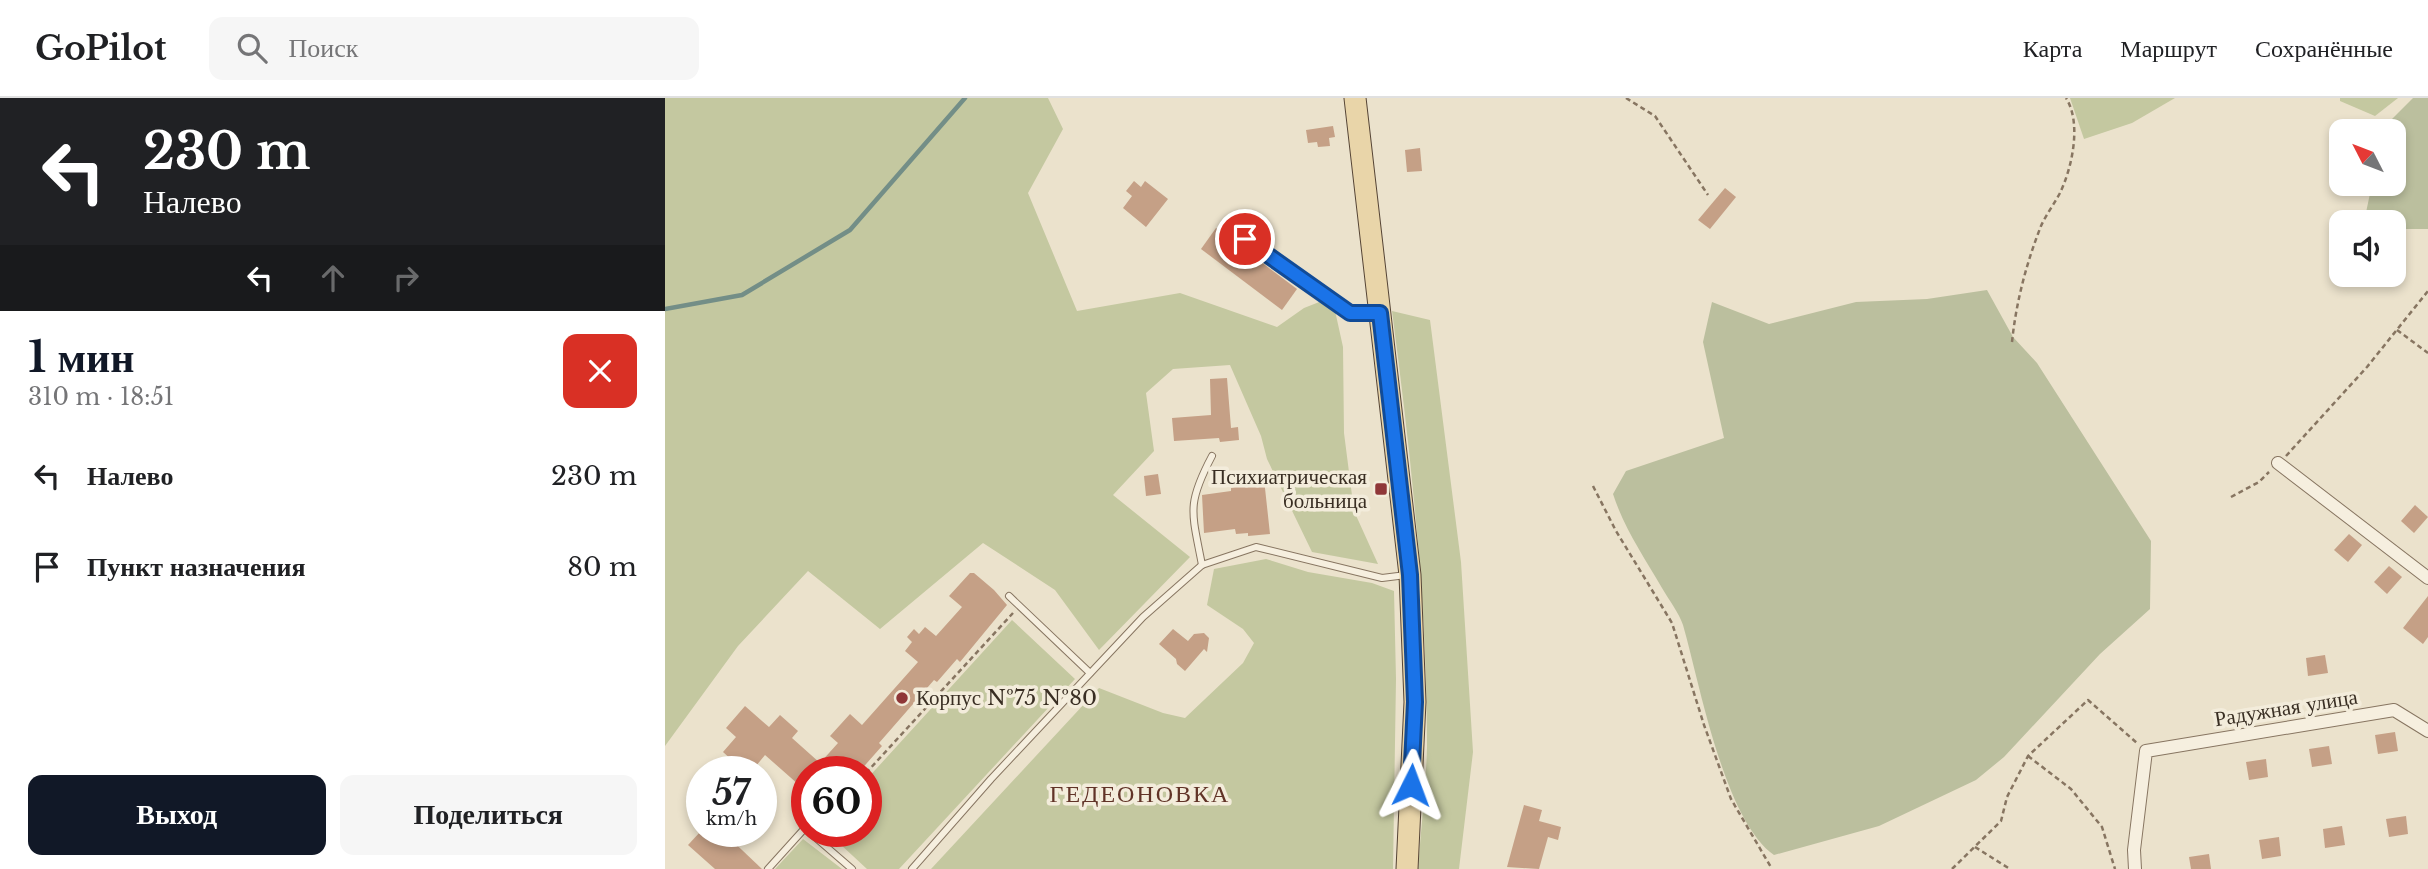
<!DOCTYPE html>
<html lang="ru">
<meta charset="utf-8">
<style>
body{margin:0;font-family:"Libre Baskerville",serif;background:#f6f6f6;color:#202124;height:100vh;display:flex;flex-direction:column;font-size:26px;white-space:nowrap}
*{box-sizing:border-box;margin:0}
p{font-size:23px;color:#757577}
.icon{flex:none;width:38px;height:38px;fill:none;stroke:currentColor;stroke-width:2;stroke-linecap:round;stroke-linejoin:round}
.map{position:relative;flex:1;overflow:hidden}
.panel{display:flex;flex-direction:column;background:#fff;width:665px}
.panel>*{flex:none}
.guide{background:#202124;color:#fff;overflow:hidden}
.needle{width:46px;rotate:312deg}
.tools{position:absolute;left:1664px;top:21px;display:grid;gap:14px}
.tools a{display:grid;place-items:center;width:77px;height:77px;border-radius:14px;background:#fff;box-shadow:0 4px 10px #0003;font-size:35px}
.speed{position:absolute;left:21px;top:658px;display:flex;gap:14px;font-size:35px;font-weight:700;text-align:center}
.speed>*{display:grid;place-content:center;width:91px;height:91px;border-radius:50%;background:#fff;box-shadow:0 4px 10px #0003;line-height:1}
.speed small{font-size:18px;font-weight:400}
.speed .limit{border:10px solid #d22;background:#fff;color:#111}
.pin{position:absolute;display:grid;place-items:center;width:60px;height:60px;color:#fff;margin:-30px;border:4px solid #fff;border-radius:50%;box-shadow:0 2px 7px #0007}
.me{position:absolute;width:77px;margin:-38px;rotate:3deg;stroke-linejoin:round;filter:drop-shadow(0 0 5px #0008)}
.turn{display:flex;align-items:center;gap:24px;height:147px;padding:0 28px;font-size:32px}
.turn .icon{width:91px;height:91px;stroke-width:2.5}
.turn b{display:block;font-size:49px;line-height:60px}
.lanes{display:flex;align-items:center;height:66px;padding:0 28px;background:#0003;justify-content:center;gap:35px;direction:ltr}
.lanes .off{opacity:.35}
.round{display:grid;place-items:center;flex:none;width:74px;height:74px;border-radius:14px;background:#f6f6f6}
.summary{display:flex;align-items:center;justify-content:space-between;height:119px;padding:0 28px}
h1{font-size:42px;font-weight:700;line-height:52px;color:#111827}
.action{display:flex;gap:14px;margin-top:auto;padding:14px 28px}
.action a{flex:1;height:80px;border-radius:14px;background:#111827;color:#fff;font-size:28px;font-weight:700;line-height:80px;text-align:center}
.action a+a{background:#f6f6f6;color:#202124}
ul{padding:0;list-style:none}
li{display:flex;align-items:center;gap:21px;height:91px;padding:0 28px}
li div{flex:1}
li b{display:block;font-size:26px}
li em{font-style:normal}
header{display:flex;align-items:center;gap:42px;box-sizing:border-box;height:98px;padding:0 35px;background:#fff;border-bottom:2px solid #e0e0e0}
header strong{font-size:33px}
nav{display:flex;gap:38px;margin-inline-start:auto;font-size:24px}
.search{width:490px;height:63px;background:#f6f6f6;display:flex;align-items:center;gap:18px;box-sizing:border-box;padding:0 24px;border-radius:14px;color:#757577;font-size:26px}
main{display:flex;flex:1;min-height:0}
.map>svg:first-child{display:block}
.green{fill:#c4c8a0}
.cemetery{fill:#bbbf9e}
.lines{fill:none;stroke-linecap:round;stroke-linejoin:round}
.stream{stroke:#738e87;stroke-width:4.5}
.building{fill:#c5a086}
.lane-casing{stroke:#877561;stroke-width:8}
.street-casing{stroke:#877561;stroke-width:14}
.primary-casing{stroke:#554435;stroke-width:23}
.path{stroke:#877561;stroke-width:2.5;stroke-dasharray:5 3.5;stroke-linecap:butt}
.lane{stroke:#f6efdf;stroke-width:6}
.street{stroke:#f6efdf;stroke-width:12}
.primary{stroke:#e9d5a9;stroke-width:21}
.route-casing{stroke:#114b97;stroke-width:18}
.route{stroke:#1a73e8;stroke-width:12}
.poi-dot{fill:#8f3738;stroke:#f3ecdb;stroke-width:2.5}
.labels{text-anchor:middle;stroke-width:7;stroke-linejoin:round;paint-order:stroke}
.poi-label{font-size:21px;fill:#392e23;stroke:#f3ecdb;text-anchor:end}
.street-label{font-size:21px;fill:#392e23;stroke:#f3ecdb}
.quarter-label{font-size:24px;letter-spacing:2px;fill:#613327;stroke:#f3ecdb}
</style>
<header>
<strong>GoPilot</strong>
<div class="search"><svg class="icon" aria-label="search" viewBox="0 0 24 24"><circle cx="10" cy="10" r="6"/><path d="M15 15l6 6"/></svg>Поиск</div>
<nav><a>Карта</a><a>Маршрут</a><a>Сохранённые</a></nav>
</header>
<main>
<section class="panel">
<div class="guide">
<div class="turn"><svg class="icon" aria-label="left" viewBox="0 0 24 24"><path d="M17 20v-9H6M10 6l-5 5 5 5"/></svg><div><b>230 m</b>Налево</div></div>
<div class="lanes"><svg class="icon" aria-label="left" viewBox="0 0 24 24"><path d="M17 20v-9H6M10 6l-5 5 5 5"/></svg><svg class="icon off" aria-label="ahead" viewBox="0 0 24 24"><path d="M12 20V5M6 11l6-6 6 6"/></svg><svg class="icon off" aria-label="right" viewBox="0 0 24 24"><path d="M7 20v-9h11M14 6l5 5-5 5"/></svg></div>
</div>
<div class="summary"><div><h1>1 мин</h1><p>310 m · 18:51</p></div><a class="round" style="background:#d93025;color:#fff"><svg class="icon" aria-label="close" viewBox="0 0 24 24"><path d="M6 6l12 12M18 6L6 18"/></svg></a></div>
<ul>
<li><svg class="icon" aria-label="left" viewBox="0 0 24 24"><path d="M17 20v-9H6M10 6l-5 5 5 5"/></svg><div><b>Налево</b></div><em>230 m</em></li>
<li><svg class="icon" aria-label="arrive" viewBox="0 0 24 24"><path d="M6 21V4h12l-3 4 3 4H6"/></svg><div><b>Пункт назначения</b></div><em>80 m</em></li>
</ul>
<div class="action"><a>Выход</a><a>Поделиться</a></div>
</section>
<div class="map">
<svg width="1763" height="771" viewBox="0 0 1763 771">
<rect width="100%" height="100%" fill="#ebe2cc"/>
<!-- green -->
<g class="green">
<polygon points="0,0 383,0 398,31 363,95 412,213 515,195 612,229 639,210 667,199 678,249 679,335 689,413 713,466 647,454 602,361 596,338 565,267 508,271 481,295 489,353 448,397 525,459 434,552 390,492 318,445 215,531 143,473 73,548 0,648"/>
<polygon points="1405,0 1510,0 1467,25 1419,41"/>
<polygon points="1675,0 1733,0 1710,18 1675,3"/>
<path d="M 727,213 L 765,222 L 796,464 L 808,654 L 794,771 L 753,771 C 756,730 761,689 762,649 C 762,502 746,358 727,213 Z"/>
<polygon points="601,461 643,474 707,485 729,493 731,581 728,771 266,771 434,590 498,615 520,620 578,565 589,545 578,531 542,507 549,471"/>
<polygon points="347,522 410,581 234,771 202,771 161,733 201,733 201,682"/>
<polygon points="138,741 177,771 110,771"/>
</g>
<!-- cemetery -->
<g class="cemetery">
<polygon points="1748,0 1763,0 1763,131 1729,131 1729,124 1699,124 1707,86 1729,86 1729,33 1719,33 1719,29"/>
<path d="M 1322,192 L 1348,239 L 1372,265 L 1486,443 L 1485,511 L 1435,556 L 1339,659 L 1311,682 L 1214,728 L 1109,757 C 1059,722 1035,586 1018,527 C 1014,515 1004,502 997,490 C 979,459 959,430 948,396 L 961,373 L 1059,340 L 1038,244 L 1047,204 L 1104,226 L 1191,204 L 1262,201 Z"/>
</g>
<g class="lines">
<!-- stream -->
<polyline class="stream" points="0,211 77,197 185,132 300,0"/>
</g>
<!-- building -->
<g class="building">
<polygon points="668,28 670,39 664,40 665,48 653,49 652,44 643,45 641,32"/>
<polygon points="755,50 757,73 742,74 740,52"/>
<polygon points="469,83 476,89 480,83 503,101 481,129 458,110 467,98 461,93"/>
<polygon points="1060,90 1071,99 1045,131 1033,122"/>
<polygon points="551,130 632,191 617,212 536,151"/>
<polygon points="562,280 566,330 573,329 574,342 555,344 554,340 509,343 507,320 546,317 545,281"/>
<polygon points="493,376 496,396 481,398 479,378"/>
<polygon points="599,381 605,436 583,438 583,435 571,436 570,431 539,435 537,397 566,393 566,390 577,388 577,384"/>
<polygon points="1750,407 1763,419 1749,435 1736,423"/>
<polygon points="1684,436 1697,447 1683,464 1669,452"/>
<polygon points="1724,468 1737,479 1722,496 1709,484"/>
<polygon points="305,475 309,475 329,492 342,507 295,564 292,561 272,584 269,582 214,645 217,648 194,674 142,674 142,694 100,657 86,674 80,674 58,654 71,639 61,630 80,608 104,629 115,617 133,633 127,640 155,665 173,645 165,638 185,616 197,627 253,564 240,553 247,544 242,539 249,531 254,536 260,529 271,538 297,509 284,498"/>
<polygon points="1763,498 1763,539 1758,546 1738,530"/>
<polygon points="508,531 523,543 529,536 539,535 544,540 542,554 539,551 520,573 512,566 511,561 494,546"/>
<polygon points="1660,557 1663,575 1643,578 1641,560"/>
<polygon points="1730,634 1733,653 1713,656 1710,637"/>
<polygon points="1664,648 1667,666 1647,669 1644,651"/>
<polygon points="1601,661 1603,679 1584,682 1581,664"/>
<polygon points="859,707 877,712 874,723 896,729 893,742 883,739 874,771 842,769"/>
<polygon points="1741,718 1743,736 1724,739 1721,721"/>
<polygon points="1677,728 1680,747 1660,750 1658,731"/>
<polygon points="36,733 57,733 97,771 50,771 23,747"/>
<polygon points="1614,739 1616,758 1597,761 1594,742"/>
<polygon points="1544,756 1546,771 1526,771 1524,759"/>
</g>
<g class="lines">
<defs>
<g id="lane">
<polyline points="559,126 685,215 713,215"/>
<path d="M 537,467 C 527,414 521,407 547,358"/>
<polyline points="344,498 425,575"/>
<polyline points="143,733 187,771"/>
<polyline points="103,771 140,730 142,732"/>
<polyline points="247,771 326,681 478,519 537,467 591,449 717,480 741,477"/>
</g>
<g id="street">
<polyline points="1613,365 1763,480"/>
<polyline points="1470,771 1469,752 1481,653 1729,612 1763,633"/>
</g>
<polyline id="primary" points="690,0 745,477 750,604 742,771"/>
</defs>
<!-- lane casing -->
<use href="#lane" class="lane-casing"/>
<!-- street casing -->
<use href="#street" class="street-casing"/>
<!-- primary casing -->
<use href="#primary" class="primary-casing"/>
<!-- path -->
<g class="path">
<polyline points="961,0 990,18 1043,97"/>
<polyline points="1732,232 1763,255"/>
<path d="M 1347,244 C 1351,205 1361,166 1376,128 C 1381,117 1389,106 1395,95 C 1407,70 1417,25 1401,0"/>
<polyline points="1621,358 1702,269 1763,193"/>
<polyline points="928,388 951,433 1007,525 1039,627 1066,701 1107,771"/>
<polyline points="1566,399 1594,384 1604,374"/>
<polyline points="1363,658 1406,691 1437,729 1450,771"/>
<polyline points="201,675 348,515"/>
<polyline points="1310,749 1345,771"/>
<polyline points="1287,771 1336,723 1342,699 1363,658 1423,602 1472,645"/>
</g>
<!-- lane -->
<use href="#lane" class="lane"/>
<!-- street -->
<use href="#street" class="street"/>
<!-- primary -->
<use href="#primary" class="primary"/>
</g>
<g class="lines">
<defs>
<polyline id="route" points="580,141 685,215 715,215 745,477 750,604 746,687"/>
</defs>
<!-- route casing -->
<use href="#route" class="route-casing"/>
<!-- route -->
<use href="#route" class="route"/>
</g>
<!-- markers -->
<g class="poi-dot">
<rect x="709" y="384" width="14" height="14" rx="3.5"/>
<circle cx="237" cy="600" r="7"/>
</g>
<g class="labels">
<!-- poi labels -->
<g class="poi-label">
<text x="702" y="386">Психиатрическая<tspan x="702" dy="24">больница</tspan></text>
<text x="251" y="607" text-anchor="start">Корпус №75 №80</text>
</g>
<!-- street labels -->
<g class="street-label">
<text transform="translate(1621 610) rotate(-9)" y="7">Радужная улица</text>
</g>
<!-- quarter labels -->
<g class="quarter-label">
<text x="475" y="704">ГЕДЕОНОВКА</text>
</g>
</g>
</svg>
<div class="tools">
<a><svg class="needle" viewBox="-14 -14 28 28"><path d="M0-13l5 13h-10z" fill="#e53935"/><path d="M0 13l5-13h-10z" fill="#757577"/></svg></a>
<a><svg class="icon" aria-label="sound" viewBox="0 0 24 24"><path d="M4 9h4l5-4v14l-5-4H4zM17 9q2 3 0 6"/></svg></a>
</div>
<div class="speed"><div>57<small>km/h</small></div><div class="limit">60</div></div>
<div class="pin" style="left:580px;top:141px;background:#d93025"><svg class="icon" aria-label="arrive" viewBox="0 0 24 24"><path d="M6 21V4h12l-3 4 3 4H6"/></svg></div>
<svg class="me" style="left:746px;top:687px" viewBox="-20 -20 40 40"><path d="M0-17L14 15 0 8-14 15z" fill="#1a73e8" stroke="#fff" stroke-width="4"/></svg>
</div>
</main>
